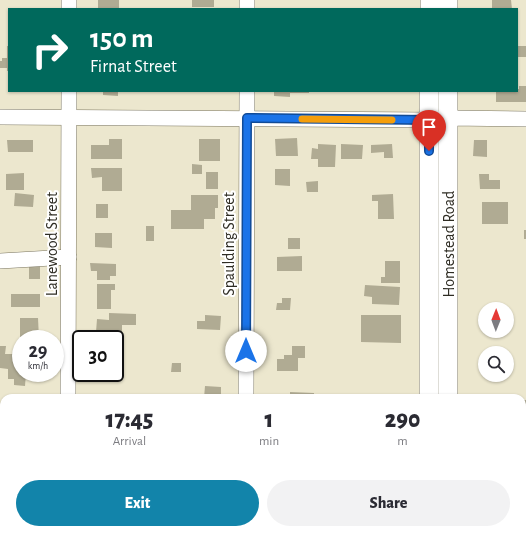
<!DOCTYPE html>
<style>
body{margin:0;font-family:"Alegreya Sans",sans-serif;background:#f2f2f3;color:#2b2b33;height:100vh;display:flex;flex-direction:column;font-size:15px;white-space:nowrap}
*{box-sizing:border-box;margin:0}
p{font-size:13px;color:#7c7c81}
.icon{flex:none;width:22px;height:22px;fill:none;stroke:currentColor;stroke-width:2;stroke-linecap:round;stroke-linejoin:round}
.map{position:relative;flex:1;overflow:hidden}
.panel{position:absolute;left:0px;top:394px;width:526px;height:140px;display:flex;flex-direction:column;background:#fff;border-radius:12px 12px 0 0;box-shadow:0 1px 3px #0004}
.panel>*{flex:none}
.top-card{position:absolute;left:8px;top:8px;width:510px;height:84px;border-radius:0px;box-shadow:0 1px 3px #0004;background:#00695c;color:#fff;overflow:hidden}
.needle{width:26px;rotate:1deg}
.fabs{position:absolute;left:478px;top:302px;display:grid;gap:8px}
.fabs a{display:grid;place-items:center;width:36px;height:36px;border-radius:50%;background:#fff;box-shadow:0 1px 3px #0004;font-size:20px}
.speed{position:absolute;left:12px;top:330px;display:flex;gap:8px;font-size:20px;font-weight:700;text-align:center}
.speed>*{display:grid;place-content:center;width:52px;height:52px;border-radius:50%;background:#fff;box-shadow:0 1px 3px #0004;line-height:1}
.speed small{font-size:10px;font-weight:400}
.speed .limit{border:2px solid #111;border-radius:6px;background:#fff;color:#111}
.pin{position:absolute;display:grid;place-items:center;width:34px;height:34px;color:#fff;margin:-41px -17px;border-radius:50% 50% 50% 0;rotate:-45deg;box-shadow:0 0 4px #0007}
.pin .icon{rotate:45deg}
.me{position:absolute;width:44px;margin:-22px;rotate:0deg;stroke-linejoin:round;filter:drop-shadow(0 0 3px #0008)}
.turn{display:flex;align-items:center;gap:14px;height:84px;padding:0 16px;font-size:18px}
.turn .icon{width:52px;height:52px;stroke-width:2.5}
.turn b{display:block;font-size:28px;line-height:34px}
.eta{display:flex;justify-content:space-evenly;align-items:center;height:68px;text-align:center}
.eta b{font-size:24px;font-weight:800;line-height:28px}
.primary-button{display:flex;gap:8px;margin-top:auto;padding:8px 16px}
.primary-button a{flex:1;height:46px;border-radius:24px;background:#1284aa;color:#fff;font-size:16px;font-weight:800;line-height:46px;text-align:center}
.primary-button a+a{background:#f2f2f3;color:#2b2b33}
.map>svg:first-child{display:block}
.building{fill:#b0ab93}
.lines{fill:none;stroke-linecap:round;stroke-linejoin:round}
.minor-casing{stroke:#7a755f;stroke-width:16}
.major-casing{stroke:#7a755f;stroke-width:20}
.minor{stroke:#fff;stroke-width:15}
.major{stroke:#fff;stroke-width:19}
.route-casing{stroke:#114b97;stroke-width:10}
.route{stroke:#1a73e8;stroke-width:7}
.slow{stroke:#f59e0b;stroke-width:7}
.labels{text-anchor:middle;stroke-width:4;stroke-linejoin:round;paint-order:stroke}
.street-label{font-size:16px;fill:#2e2c23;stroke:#fff}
</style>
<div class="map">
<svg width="526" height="534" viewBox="0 0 526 534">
<rect width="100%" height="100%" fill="#ece7ce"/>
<!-- building -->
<g class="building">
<rect x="98" y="0" width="21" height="9"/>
<rect x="192" y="0" width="22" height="7"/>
<polygon points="492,0 511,0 512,9 492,9"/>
<polygon points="7,46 9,46 9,71 7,71 7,68 0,68 0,61 2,61 2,58 7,58"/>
<rect x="517" y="46" width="9" height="11"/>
<polygon points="519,86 526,86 526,102 496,102 496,91 517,91 517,89 519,89"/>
<polygon points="103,91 118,91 118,96 103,95"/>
<polygon points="274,91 309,91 309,93 290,93 290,97 274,96"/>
<polygon points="297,138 298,156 276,156 275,139"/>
<polygon points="109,139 122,139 122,159 91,159 91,145 109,145"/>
<rect x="199" y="139" width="21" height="22"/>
<polygon points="7,140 33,140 33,152 8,152"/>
<polygon points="474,140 487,140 487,157 473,156"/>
<polygon points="318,144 336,145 335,167 318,167 318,159 311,159 312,148 318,149"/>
<polygon points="341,144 363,145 362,159 341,159"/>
<polygon points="392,144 393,158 384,158 384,152 371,153 371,145"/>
<polygon points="192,164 202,165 202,174 192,174"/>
<polygon points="91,168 122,168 122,191 102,191 102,177 92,178"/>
<polygon points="275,169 290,169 290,186 275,185"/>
<rect x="206" y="172" width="12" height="17"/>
<polygon points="24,173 24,190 6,190 6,174"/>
<polygon points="479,174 489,174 489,180 500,180 500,189 480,189"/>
<polygon points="318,181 318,192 307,192 306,182"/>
<polygon points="15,193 34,195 33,207 14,206"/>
<polygon points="393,194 394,219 378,219 378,201 372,201 372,195"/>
<polygon points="191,195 218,195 218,208 215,208 215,219 204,219 204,229 171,229 171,210 191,210"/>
<rect x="482" y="202" width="26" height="22"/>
<rect x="96" y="204" width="12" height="14"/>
<rect x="146" y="226" width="8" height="15"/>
<rect x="524" y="230" width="2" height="9"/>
<polygon points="95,233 112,233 112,248 95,247"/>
<rect x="288" y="238" width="12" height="11"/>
<polygon points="302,256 302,271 277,271 277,257"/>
<polygon points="385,261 400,261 400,283 381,283 381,277 385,277"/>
<rect x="29" y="262" width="11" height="17"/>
<polygon points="90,263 116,264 116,276 110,276 110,280 97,280 97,271 91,271"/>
<polygon points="97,284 115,284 115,290 111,290 111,309 97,309"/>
<polygon points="365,285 400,287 399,305 372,304 372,297 364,296"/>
<rect x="11" y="294" width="29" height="13"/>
<polygon points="282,298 291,298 290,310 276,310 277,303 282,303"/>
<polygon points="109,313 136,314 136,325 122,325 122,333 96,332 97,319 109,320"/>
<polygon points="205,315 221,316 220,330 197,329 197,321 205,321"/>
<polygon points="361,315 401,315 401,343 361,342"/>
<polygon points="20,318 38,318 39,339 20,339"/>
<polygon points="0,346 6,346 5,354 14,354 14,358 21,358 21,373 26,373 25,386 14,385 14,379 8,379 8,369 0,368"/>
<polygon points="292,346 305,346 305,358 298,358 298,371 277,371 277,359 284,359 284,355 292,355"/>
<polygon points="172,363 181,363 181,372 171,372"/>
<polygon points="205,386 221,387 221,398 204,398"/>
<polygon points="290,392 314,393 314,398 290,398"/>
<rect x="522" y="400" width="4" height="33"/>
<rect x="0" y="436" width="4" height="14"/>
<rect x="522" y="439" width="4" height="26"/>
</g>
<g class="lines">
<defs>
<g id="minor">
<polyline points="69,0 69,9"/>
<polyline points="247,9 247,0"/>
<polyline points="0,117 429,120 448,118 526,119"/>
<polyline points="0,261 69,257"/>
<polyline points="68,398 69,91"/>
<polyline points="246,398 247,91"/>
<polyline points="68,534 68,530"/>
<polyline points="245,534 245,530"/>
</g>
<g id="major">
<polyline points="430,9 430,0"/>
<polyline points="448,9 448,0"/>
<polyline points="448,91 448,398"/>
<polyline points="429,398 429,91"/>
<polyline points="449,530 450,534"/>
<polyline points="422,534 422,530"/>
</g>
</defs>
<!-- minor casing -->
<use href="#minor" class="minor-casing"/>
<!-- major casing -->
<use href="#major" class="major-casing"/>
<!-- minor -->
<use href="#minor" class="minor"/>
<!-- major -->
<use href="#major" class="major"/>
</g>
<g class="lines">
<defs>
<polyline id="route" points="246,351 247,118 429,120 429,151"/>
</defs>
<!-- route casing -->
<use href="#route" class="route-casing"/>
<!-- route -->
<use href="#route" class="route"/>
<!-- slow -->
<polyline class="slow" points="302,119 392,120"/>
</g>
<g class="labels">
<!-- street labels -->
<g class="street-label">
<text transform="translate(51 244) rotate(-90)" y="6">Lanewood Street</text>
<text transform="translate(228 244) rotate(-90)" y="6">Spaulding Street</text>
<text transform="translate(448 244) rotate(-90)" y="6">Homestead Road</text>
</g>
</g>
</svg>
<div class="fabs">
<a><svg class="needle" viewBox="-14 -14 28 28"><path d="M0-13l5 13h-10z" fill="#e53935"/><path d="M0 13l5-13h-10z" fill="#7c7c81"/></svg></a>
<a><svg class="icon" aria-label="search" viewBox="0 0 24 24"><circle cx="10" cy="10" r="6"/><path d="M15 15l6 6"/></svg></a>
</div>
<div class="speed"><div>29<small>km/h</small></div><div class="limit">30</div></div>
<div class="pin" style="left:429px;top:151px;background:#d93025"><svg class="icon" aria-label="arrive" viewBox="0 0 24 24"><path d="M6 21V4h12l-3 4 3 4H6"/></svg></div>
<svg class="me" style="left:246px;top:351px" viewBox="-20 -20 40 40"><circle r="19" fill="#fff"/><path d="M0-13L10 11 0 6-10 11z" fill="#1a73e8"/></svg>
<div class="top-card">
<div class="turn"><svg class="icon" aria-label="right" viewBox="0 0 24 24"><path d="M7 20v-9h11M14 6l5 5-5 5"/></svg><div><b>150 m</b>Firnat Street</div></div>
</div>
<section class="panel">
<div class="eta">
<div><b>17:45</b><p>Arrival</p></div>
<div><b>1</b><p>min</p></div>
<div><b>290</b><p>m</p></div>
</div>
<div class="primary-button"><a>Exit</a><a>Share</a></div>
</section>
</div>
